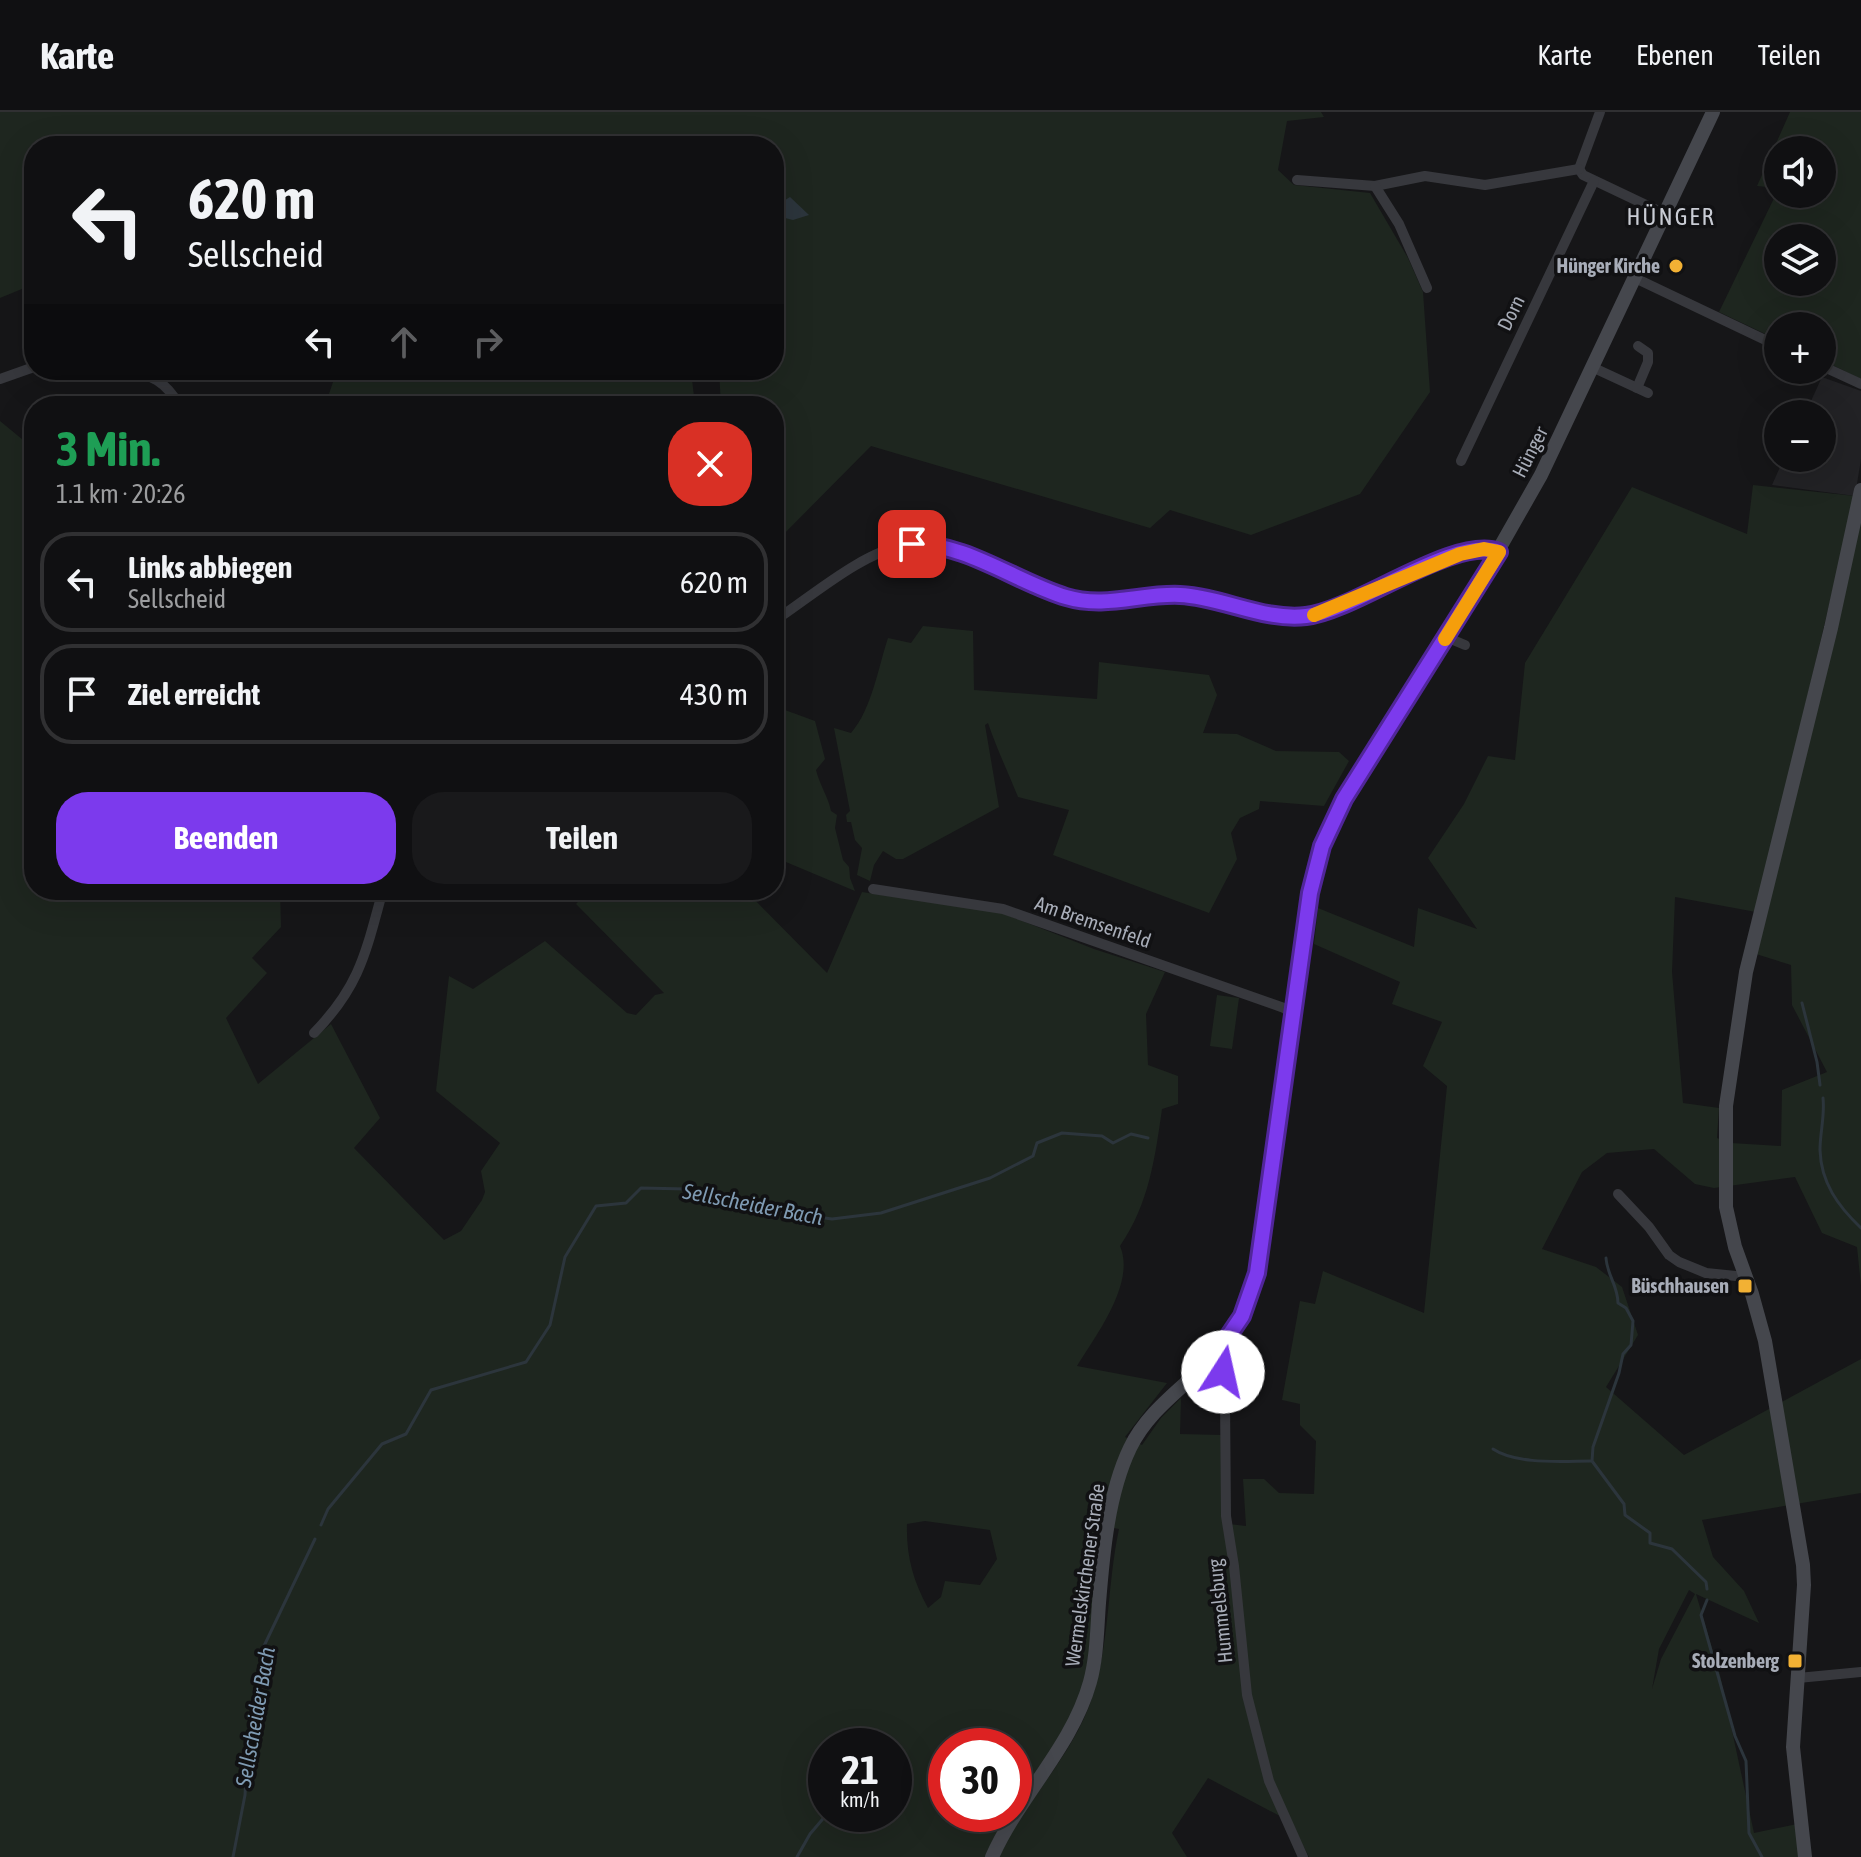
<!DOCTYPE html>
<html lang="de">
<meta charset="utf-8">
<style>
body{margin:0;font-family:"Asap Condensed",sans-serif;background:#19191b;color:#f1f3f6;height:100vh;display:flex;flex-direction:column;font-size:30px;white-space:nowrap}
*{box-sizing:border-box;margin:0}
p{font-size:26px;color:#9c9d9f}
.icon{flex:none;width:44px;height:44px;fill:none;stroke:currentColor;stroke-width:2;stroke-linecap:round;stroke-linejoin:round}
.map{position:relative;flex:1;overflow:hidden}
.details{position:absolute;left:24px;top:284px;width:760px;height:504px;display:flex;flex-direction:column;background:#101012;border-radius:32px;box-shadow:0 8px 32px #0002,0 0 0 2px #303032}
.details>*{flex:none}
.hud{position:absolute;left:24px;top:24px;width:760px;height:244px;border-radius:32px;box-shadow:0 8px 32px #0002,0 0 0 2px #303032;background:#101012;color:#f1f3f6;overflow:hidden}
.buttons{position:absolute;left:1764px;top:24px;display:grid;gap:16px}
.buttons a{display:grid;place-items:center;width:72px;height:72px;border-radius:50%;background:#101012;box-shadow:0 8px 32px #0002,0 0 0 2px #303032;font-size:40px}
.speed{position:absolute;left:808px;top:1616px;display:flex;gap:16px;font-size:40px;font-weight:700;text-align:center}
.speed>*{display:grid;place-content:center;width:104px;height:104px;border-radius:50%;background:#101012;box-shadow:0 8px 32px #0002,0 0 0 2px #303032;line-height:1}
.speed small{font-size:20px;font-weight:400}
.speed .limit{border:12px solid #d22;background:#fff;color:#111}
.pin{position:absolute;display:grid;place-items:center;width:68px;height:68px;color:#fff;margin:-34px;border-radius:16px;box-shadow:0 4px 12px #0006}
.me{position:absolute;width:88px;margin:-44px;rotate:10deg;stroke-linejoin:round;filter:drop-shadow(0 0 6px #0008)}
.turn{display:flex;align-items:center;gap:28px;height:168px;padding:0 32px;font-size:36px}
.turn .icon{width:104px;height:104px;stroke-width:2.5}
.turn b{display:block;font-size:56px;line-height:68px}
.lanes{display:flex;align-items:center;height:76px;padding:0 32px;background:#0003;justify-content:center;gap:40px;direction:ltr}
.lanes .off{opacity:.35}
.round{display:grid;place-items:center;flex:none;width:84px;height:84px;border-radius:32px;background:#19191b}
.head{display:flex;align-items:center;justify-content:space-between;height:136px;padding:0 32px}
h1{font-size:48px;font-weight:700;line-height:60px;color:#1e9e55}
.button{display:flex;gap:16px;margin-top:auto;padding:16px 32px}
.button a{flex:1;height:92px;border-radius:32px;background:#7c3aed;color:#fff;font-size:32px;font-weight:700;line-height:92px;text-align:center}
.button a+a{background:#19191b;color:#f1f3f6}
ul{padding:0;list-style:none}
li{display:flex;align-items:center;gap:24px;height:100px;margin:0 16px 12px;padding:0 16px;border:4px solid #303032;border-radius:32px}
li div{flex:1}
li b{display:block;font-size:30px}
li em{font-style:normal}
header{display:flex;align-items:center;gap:48px;box-sizing:border-box;height:112px;padding:0 40px;background:#101012;border-bottom:2px solid #303032}
header strong{font-size:38px}
nav{display:flex;gap:44px;margin-inline-start:auto;font-size:28px}
.map>svg:first-child{display:block}
.built{fill:#222225}
.green{fill:#1e261f;fill-rule:evenodd}
.water{fill:#2c353c}
.lines{fill:none;stroke-linecap:round;stroke-linejoin:round}
.stream{stroke:#2c353c;stroke-width:3}
.street{stroke:#37383d;stroke-width:10}
.secondary{stroke:#45474d;stroke-width:14}
.route-casing{stroke:#51269a;stroke-width:20}
.route{stroke:#7c3aed;stroke-width:14}
.slow{stroke:#f59e0b;stroke-width:14}
.poi-dot{fill:#f2b134;stroke:#111113;stroke-width:3}
.labels{text-anchor:middle;stroke-width:7;stroke-linejoin:round;paint-order:stroke}
.poi-label{font-size:20px;font-weight:bold;fill:#a8adb8;stroke:#111113;text-anchor:end}
.street-label{font-size:20px;fill:#a8adb8;stroke:#111113}
.water-label{font-size:22px;font-style:italic;fill:#7f9bb3;stroke:#111113}
.quarter-label{font-size:24px;letter-spacing:2px;fill:#c9ccd4;stroke:#111113}
</style>
<header>
<strong>Karte</strong>
<nav><a>Karte</a><a>Ebenen</a><a>Teilen</a></nav>
</header>
<div class="map">
<svg width="1861" height="1745" viewBox="0 0 1861 1745">
<rect width="100%" height="100%" fill="#161618"/>
<!-- built -->
<polygon class="built" points="1822,265 1861,279 1861,347 1855,384 1772,373 1784,346 1822,346 1822,302 1805,302"/>
<!-- green -->
<g class="green">
<polygon points="0,0 1321,0 1324,5 1287,9 1278,58 1294,73 1370,81 1408,146 1423,180 1430,280 1360,382 1251,423 1170,398 1150,416 871,334 774,432 774,294 721,294 719,258 774,258 774,34 34,34 34,172 0,186"/>
<path d="M 1790,0 L 1861,0 L 1861,267 L 1822,248 L 1822,214 L 1778,214 L 1778,228 L 1719,200 L 1778,78 L 1778,82 L 1822,82 L 1822,38 L 1778,38 L 1778,76 L 1757,74 ZM 1778,126 L 1822,126 L 1822,170 L 1778,170 Z"/>
<polygon points="323,258 691,258 695,294 325,294 335,264"/>
<path d="M 0,309 L 34,337 L 34,778 L 294,778 L 280,779 L 281,815 L 252,846 L 267,861 L 226,906 L 258,972 L 331,912 L 380,1006 L 354,1036 L 444,1128 L 461,1119 L 482,1088 L 485,1080 L 481,1059 L 500,1031 L 436,979 L 449,864 L 473,877 L 545,829 L 627,901 L 636,903 L 655,883 L 664,881 L 576,792 L 589,778 L 745,778 L 827,861 L 862,780 L 1002,801 L 1094,837 L 1165,860 L 1146,902 L 1148,953 L 1178,964 L 1178,992 L 1162,997 C 1155,1046 1149,1092 1120,1134 C 1136,1171 1096,1223 1077,1254 L 1167,1271 L 1125,1325 L 1142,1333 L 1161,1306 L 1181,1286 L 1180,1322 L 1222,1323 L 1229,1412 L 1246,1414 L 1243,1367 L 1264,1367 L 1279,1381 L 1314,1382 L 1316,1329 L 1300,1313 L 1300,1292 L 1282,1288 L 1300,1189 L 1315,1192 L 1323,1159 L 1424,1201 L 1447,974 L 1423,954 L 1442,910 L 1392,892 L 1400,870 L 1314,832 L 1318,796 L 1414,835 L 1418,796 L 1477,817 L 1428,746 L 1464,692 L 1488,644 L 1515,648 L 1525,551 L 1632,375 L 1747,422 L 1753,373 L 1855,384 L 1756,800 L 1675,785 L 1672,860 L 1683,991 L 1719,996 L 1717,1026 L 1731,1031 L 1781,1034 L 1782,978 L 1827,960 L 1792,893 L 1791,853 L 1756,842 L 1861,397 L 1861,1174 L 1857,1135 L 1822,1121 L 1795,1065 L 1714,1076 L 1695,1072 L 1654,1037 L 1607,1041 L 1582,1060 L 1542,1137 L 1596,1155 L 1622,1175 L 1638,1223 L 1606,1275 L 1684,1343 L 1861,1247 L 1861,1381 L 1702,1408 L 1713,1445 L 1744,1479 L 1759,1511 L 1696,1482 L 1720,1563 L 1754,1721 L 1802,1711 L 1805,1745 L 1309,1745 L 1291,1710 L 1208,1666 L 1172,1721 L 1187,1745 L 998,1745 C 1024,1690 1073,1644 1092,1586 C 1110,1531 1107,1473 1119,1417 L 1104,1414 C 1098,1470 1098,1531 1081,1585 C 1068,1624 1037,1661 1014,1695 L 1014,1634 L 946,1634 L 946,1702 L 1009,1702 L 988,1745 L 0,1745 ZM 925,1409 L 990,1418 L 997,1447 L 980,1473 L 945,1469 L 941,1485 L 928,1496 C 913,1469 906,1443 907,1412 ZM 1689,1478 L 1695,1482 L 1661,1547 L 1652,1577 L 1659,1537 ZM 826,1634 L 894,1634 L 894,1702 L 826,1702 Z"/>
<path d="M 923,514 L 973,519 L 974,578 L 1097,587 L 1099,550 L 1209,563 L 1217,583 L 1203,621 L 1237,622 L 1276,639 L 1339,640 L 1349,649 L 1324,694 L 1260,689 L 1259,697 L 1240,706 L 1231,721 L 1237,747 L 1209,801 L 1053,743 L 1069,698 L 1018,685 C 1008,660 996,635 988,611 L 985,613 L 999,695 L 903,747 L 896,747 L 883,739 L 874,753 L 870,769 L 857,763 L 862,736 L 855,728 L 851,710 L 847,710 L 846,703 L 850,699 L 834,616 L 851,621 C 872,597 878,556 888,526 L 911,531 Z"/>
<path d="M 774,594 L 815,609 L 825,647 L 816,658 C 820,674 828,684 831,699 L 837,703 L 835,716 L 843,748 L 849,755 L 850,766 L 855,779 L 774,745 Z"/>
<polygon points="1217,883 1239,886 1232,937 1210,934"/>
</g>
<!-- water -->
<polygon class="water" points="790,85 809,103 793,108 777,104 774,95"/>
<g class="lines">
<!-- stream -->
<g class="stream">
<polyline points="1802,891 1817,950 1820,973"/>
<path d="M 1823,986 C 1825,1004 1820,1020 1820,1038 C 1821,1071 1838,1094 1861,1116"/>
<path d="M 1606,1146 C 1607,1163 1618,1174 1618,1191 L 1626,1196 L 1633,1209 L 1631,1233 L 1623,1242 L 1619,1261 L 1593,1335 L 1592,1349 L 1624,1392 L 1625,1403 L 1650,1421 L 1650,1431 L 1672,1437 L 1706,1470 L 1707,1477"/>
<path d="M 1493,1337 C 1517,1353 1563,1349 1591,1349"/>
<polyline points="321,1413 328,1397 382,1332 406,1322 431,1278 526,1250 550,1213 565,1145 596,1094 626,1091 641,1076 687,1077 752,1096 832,1107 881,1101 990,1066 1033,1044 1037,1031 1062,1021 1102,1024 1113,1031 1131,1022 1148,1026"/>
<polyline points="1707,1488 1701,1503 1735,1624 1746,1649 1749,1721 1762,1745"/>
<polyline points="233,1745 245,1683 248,1630 264,1534 315,1427"/>
<polyline points="797,1745 810,1722 827,1702"/>
</g>
<!-- street -->
<g class="street">
<polyline points="1579,57 1583,63 1665,102"/>
<polyline points="1579,57 1600,0"/>
<polyline points="1297,68 1375,74 1425,64 1485,73 1579,57"/>
<polyline points="1375,74 1399,112 1427,176"/>
<polyline points="1635,166 1778,234"/>
<polyline points="1822,254 1861,272"/>
<polyline points="1594,256 1648,281"/>
<path d="M 124,258 C 153,263 165,269 180,294"/>
<polyline points="0,267 34,255"/>
<polyline points="1637,276 1648,250 1648,241 1638,234"/>
<polyline points="1461,349 1594,69"/>
<path d="M 774,509 C 811,485 862,440 905,433 C 961,424 1022,477 1077,488 C 1112,495 1145,481 1180,483 C 1220,484 1258,503 1299,505 C 1318,505 1335,495 1351,488 C 1383,474 1467,428 1499,440"/>
<polyline points="1446,525 1465,533"/>
<polyline points="873,777 1003,797 1284,896 1293,902"/>
<path d="M 314,921 C 358,876 365,844 381,785 L 383,781 L 392,778"/>
<polyline points="1618,1082 1649,1115 1669,1143 1679,1150 1706,1161 1746,1165"/>
<polyline points="1217,1241 1222,1253 1225,1287 1226,1404 1234,1454 1247,1583 1269,1669 1303,1745"/>
<polyline points="1798,1566 1861,1560"/>
</g>
<!-- secondary -->
<g class="secondary">
<path d="M 992,1745 C 1019,1684 1072,1635 1090,1570 C 1097,1544 1097,1518 1099,1491 C 1103,1441 1108,1382 1130,1336 C 1149,1296 1188,1273 1216,1242 C 1235,1222 1246,1198 1254,1173 L 1310,781 L 1322,734 L 1344,687 L 1474,481 L 1541,363 L 1713,0"/>
<polyline points="1805,1745 1793,1635 1804,1473 1803,1453 1765,1229 1752,1182 1735,1135 1726,1095 1726,994 1746,860 1831,516 1861,378"/>
</g>
</g>
<g class="lines">
<defs>
<path id="route" d="M 912,432 C 966,431 1016,470 1066,485 C 1105,497 1142,481 1180,483 C 1222,485 1264,509 1306,504 C 1355,499 1454,423 1499,440 L 1344,687 L 1322,734 L 1310,781 L 1257,1161 L 1242,1204 L 1217,1241 L 1223,1260"/>
</defs>
<!-- route casing -->
<use href="#route" class="route-casing"/>
<!-- route -->
<use href="#route" class="route"/>
<!-- slow -->
<polyline class="slow" points="1314,503 1460,442 1484,437 1499,440 1445,527"/>
</g>
<!-- markers -->
<g class="poi-dot">
<circle cx="1676" cy="154" r="8"/>
<rect x="1737" y="1166" width="16" height="16" rx="4"/>
<rect x="1787" y="1541" width="16" height="16" rx="4"/>
</g>
<g class="labels">
<!-- poi labels -->
<g class="poi-label">
<text x="1660" y="161">Hünger Kirche</text>
<text x="1729" y="1181">Büschhausen</text>
<text x="1779" y="1556">Stolzenberg</text>
</g>
<!-- street labels -->
<g class="street-label">
<text transform="translate(1511 201) rotate(-64)" y="7">Dorn</text>
<text transform="translate(1530 340) rotate(-63)" y="7">Hünger</text>
<text transform="translate(1093 810) rotate(19)" y="7">Am Bremsenfeld</text>
<text transform="translate(1085 1463) rotate(-82)" y="7">Wermelskirchener Straße</text>
<text transform="translate(1220 1499) rotate(-96)" y="7">Hummelsburg</text>
</g>
<!-- water labels -->
<g class="water-label">
<text transform="translate(753 1092) rotate(11)" y="8">Sellscheider Bach</text>
<text transform="translate(255 1605) rotate(-80)" y="8">Sellscheider Bach</text>
</g>
<!-- quarter labels -->
<g class="quarter-label">
<text x="1671" y="113">HÜNGER</text>
</g>
</g>
</svg>
<div class="buttons">
<a><svg class="icon" aria-label="sound" viewBox="0 0 24 24"><path d="M4 9h4l5-4v14l-5-4H4zM17 9q2 3 0 6"/></svg></a>
<a><svg class="icon" aria-label="layers" viewBox="0 0 24 24"><path d="M12 4l9 5-9 5-9-5zM3 14l9 5 9-5"/></svg></a>
<a>+</a>
<a>−</a>
</div>
<div class="speed"><div>21<small>km/h</small></div><div class="limit">30</div></div>
<div class="pin" style="left:912px;top:432px;background:#d93025"><svg class="icon" aria-label="arrive" viewBox="0 0 24 24"><path d="M6 21V4h12l-3 4 3 4H6"/></svg></div>
<svg class="me" style="left:1223px;top:1260px" viewBox="-20 -20 40 40"><circle r="19" fill="#fff"/><path d="M0-13L10 11 0 6-10 11z" fill="#7c3aed"/></svg>
<div class="hud">
<div class="turn"><svg class="icon" aria-label="left" viewBox="0 0 24 24"><path d="M17 20v-9H6M10 6l-5 5 5 5"/></svg><div><b>620 m</b>Sellscheid</div></div>
<div class="lanes"><svg class="icon" aria-label="left" viewBox="0 0 24 24"><path d="M17 20v-9H6M10 6l-5 5 5 5"/></svg><svg class="icon off" aria-label="ahead" viewBox="0 0 24 24"><path d="M12 20V5M6 11l6-6 6 6"/></svg><svg class="icon off" aria-label="right" viewBox="0 0 24 24"><path d="M7 20v-9h11M14 6l5 5-5 5"/></svg></div>
</div>
<section class="details">
<div class="head"><div><h1>3 Min.</h1><p>1.1 km · 20:26</p></div><a class="round" style="background:#d93025;color:#fff"><svg class="icon" aria-label="close" viewBox="0 0 24 24"><path d="M6 6l12 12M18 6L6 18"/></svg></a></div>
<ul>
<li><svg class="icon" aria-label="left" viewBox="0 0 24 24"><path d="M17 20v-9H6M10 6l-5 5 5 5"/></svg><div><b>Links abbiegen</b><p>Sellscheid</p></div><em>620 m</em></li>
<li><svg class="icon" aria-label="arrive" viewBox="0 0 24 24"><path d="M6 21V4h12l-3 4 3 4H6"/></svg><div><b>Ziel erreicht</b></div><em>430 m</em></li>
</ul>
<div class="button"><a>Beenden</a><a>Teilen</a></div>
</section>
</div>
